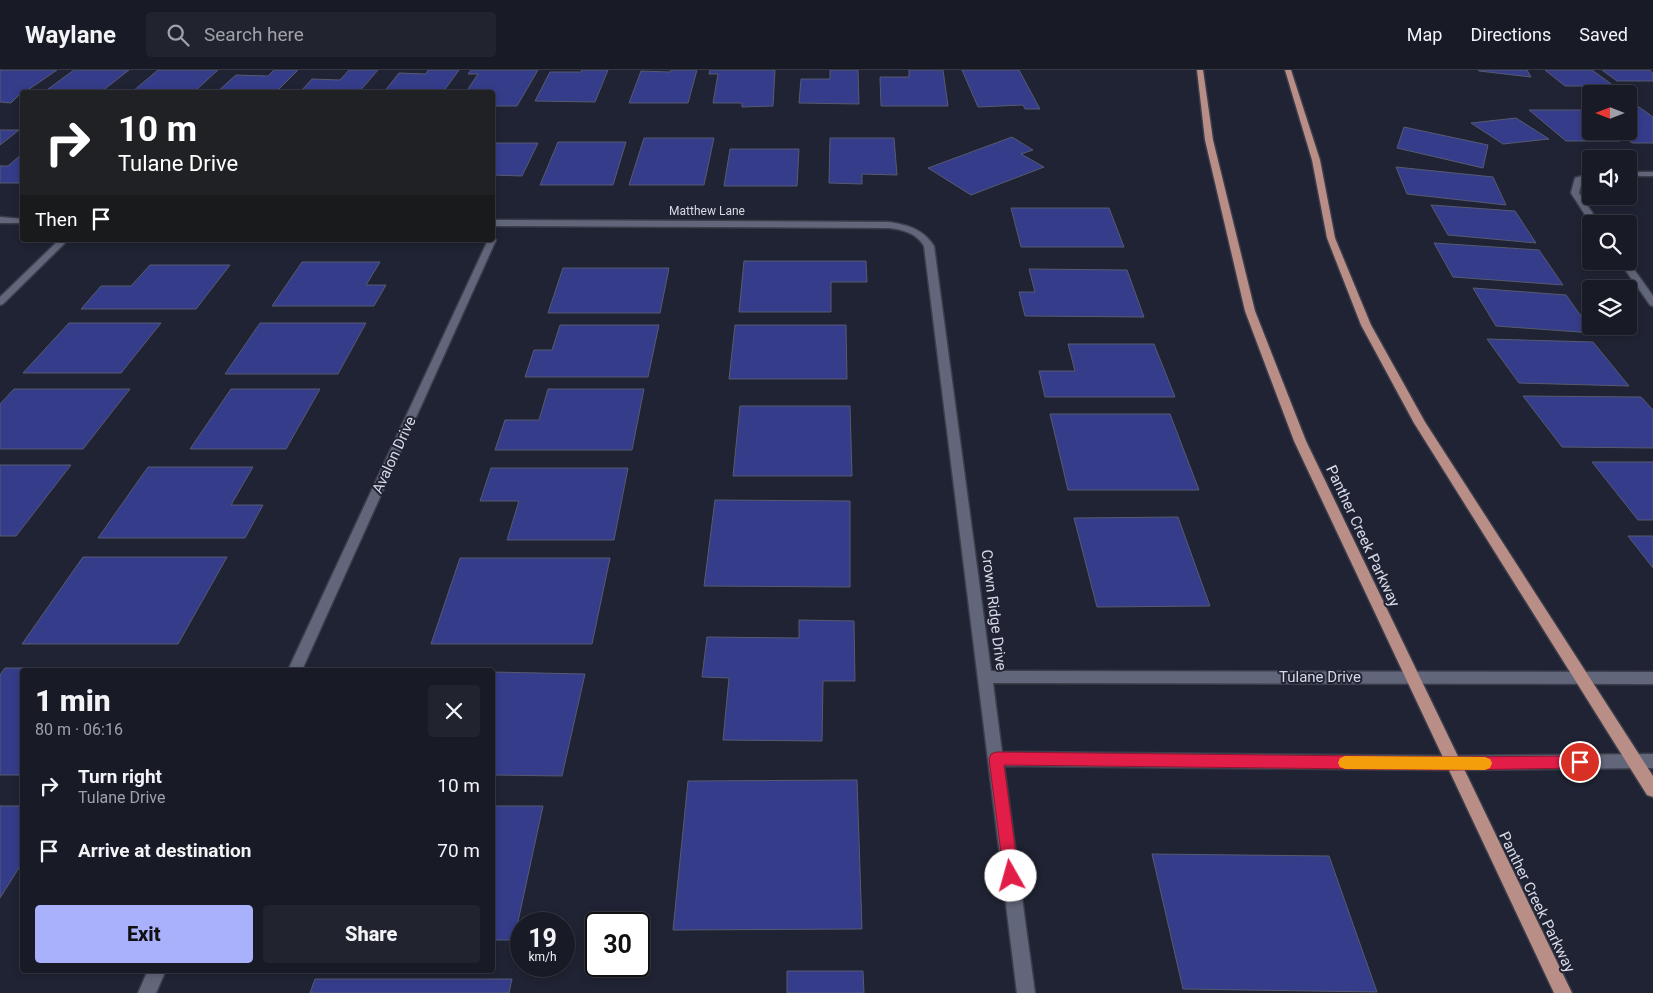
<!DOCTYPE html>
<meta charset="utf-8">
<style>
body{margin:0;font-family:Roboto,sans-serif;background:#21232e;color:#f1f3f6;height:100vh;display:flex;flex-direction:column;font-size:19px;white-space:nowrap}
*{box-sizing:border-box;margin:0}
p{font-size:16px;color:#9fa1a7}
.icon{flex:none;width:28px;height:28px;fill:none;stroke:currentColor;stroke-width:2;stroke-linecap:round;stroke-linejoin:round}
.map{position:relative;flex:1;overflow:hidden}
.sheet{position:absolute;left:20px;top:598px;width:475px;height:305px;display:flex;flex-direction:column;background:#181a26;border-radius:5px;box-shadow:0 2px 8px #0003,0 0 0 1px #363843}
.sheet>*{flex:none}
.hud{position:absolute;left:20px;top:20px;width:475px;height:152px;border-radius:5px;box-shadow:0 2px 8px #0003,0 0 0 1px #363843;background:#202124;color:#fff;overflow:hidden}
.needle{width:32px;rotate:270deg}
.buttons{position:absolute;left:1582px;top:15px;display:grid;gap:10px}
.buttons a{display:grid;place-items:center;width:55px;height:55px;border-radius:5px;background:#181a26;box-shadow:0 2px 8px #0003,0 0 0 1px #363843;font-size:25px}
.speed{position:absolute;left:510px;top:842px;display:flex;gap:10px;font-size:25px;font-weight:700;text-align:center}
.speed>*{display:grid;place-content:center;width:65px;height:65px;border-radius:50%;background:#181a26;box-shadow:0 2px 8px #0003,0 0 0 1px #363843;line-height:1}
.speed small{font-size:12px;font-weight:400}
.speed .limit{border:2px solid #111;border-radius:8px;background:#fff;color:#111}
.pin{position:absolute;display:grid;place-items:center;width:42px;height:42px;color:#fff;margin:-21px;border:2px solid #fff;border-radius:50%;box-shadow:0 1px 5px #0007}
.me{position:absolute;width:55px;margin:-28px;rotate:353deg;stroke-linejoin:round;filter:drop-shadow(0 0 4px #0008)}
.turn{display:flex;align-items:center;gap:18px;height:105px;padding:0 15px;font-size:22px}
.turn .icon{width:65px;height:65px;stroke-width:2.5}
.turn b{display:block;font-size:35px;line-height:42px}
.then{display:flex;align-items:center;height:48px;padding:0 15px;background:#0003;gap:10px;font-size:19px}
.round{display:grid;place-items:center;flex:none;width:52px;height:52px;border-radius:5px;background:#21232e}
.overview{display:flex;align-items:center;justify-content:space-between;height:85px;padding:0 15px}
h1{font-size:30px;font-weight:800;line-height:38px}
.primary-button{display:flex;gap:10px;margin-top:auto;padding:10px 15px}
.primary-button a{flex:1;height:58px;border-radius:5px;background:#a9b0fc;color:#111;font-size:20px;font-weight:800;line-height:58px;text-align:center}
.primary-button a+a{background:#21232e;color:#f1f3f6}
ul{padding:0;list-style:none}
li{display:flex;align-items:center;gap:15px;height:65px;padding:0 15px}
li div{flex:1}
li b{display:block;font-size:19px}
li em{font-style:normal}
header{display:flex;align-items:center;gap:30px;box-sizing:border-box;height:70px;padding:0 25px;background:#181a26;border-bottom:1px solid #363843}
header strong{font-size:24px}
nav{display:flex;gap:28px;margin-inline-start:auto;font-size:18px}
.search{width:350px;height:45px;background:#21232e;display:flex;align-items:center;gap:12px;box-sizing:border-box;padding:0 18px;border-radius:5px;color:#9fa1a7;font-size:19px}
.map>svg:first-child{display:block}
.building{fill:#353c8a;stroke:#565b6e}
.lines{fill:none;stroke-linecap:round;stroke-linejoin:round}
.minor-casing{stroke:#3b3d4b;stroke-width:3}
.major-casing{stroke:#3b3d4b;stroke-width:3}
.minor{fill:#62667a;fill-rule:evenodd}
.major{fill:#b98e86;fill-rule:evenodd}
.route{fill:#e11d48;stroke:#92132f}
.slow{fill:#f59e0b}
.labels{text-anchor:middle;stroke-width:4;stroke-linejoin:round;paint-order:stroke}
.far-street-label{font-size:12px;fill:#d7d9e5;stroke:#202333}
.street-label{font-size:15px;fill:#d7d9e5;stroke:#202333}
</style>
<header>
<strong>Waylane</strong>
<div class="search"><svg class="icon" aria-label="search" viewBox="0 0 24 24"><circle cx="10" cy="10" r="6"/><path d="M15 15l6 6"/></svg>Search here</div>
<nav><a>Map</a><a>Directions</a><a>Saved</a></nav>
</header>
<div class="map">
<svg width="1653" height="923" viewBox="0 0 1653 923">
<rect width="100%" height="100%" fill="#202333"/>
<!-- building -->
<g class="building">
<polygon points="0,0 57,0 25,22 22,22 11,33 0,32"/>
<polygon points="74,0 129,0 101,22 44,22"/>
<polygon points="158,0 218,0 194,22 132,22"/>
<polygon points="274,0 298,0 276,22 217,22 236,5 268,6"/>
<polygon points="349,0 378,0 359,22 300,22 312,9 340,10"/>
<polygon points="428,0 459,0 443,22 384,22 399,3 426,4"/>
<polygon points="471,0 538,0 517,36 492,36 492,22 466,22 478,4 468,4"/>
<polygon points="582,0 608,0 595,32 535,31 550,2 581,2"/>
<polygon points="671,0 697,0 688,33 629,33 641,1 670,2"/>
<polygon points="710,0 775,0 773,36 742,37 742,33 713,33 718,4 709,4"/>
<polygon points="830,0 858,0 859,34 799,33 801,9 830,9"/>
<polygon points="909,0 943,0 948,36 881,36 880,7 909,7"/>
<polygon points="962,0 1019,0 1040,39 1025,39 1023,35 978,37"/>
<polygon points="1478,0 1527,0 1531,7 1479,1"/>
<polygon points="1545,0 1592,0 1614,16 1565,16"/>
<polygon points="1602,0 1649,0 1653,3 1653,11 1617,11"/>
<polygon points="1629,37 1639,37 1653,47 1653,73 1632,73 1618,61 1629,61"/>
<polygon points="1529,40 1581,40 1591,48 1591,61 1608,61 1620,71 1566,71"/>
<polygon points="1516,48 1549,69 1503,74 1471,53"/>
<polygon points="1404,57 1488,75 1483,98 1397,78"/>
<polygon points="0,60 19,60 0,75"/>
<polygon points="1012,67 1033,80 1021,84 1044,97 971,125 928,98"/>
<polygon points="644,68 714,68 704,115 629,115"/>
<polygon points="830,68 894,68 897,105 862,104 862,114 829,113"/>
<polygon points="558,72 626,72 613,115 540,115"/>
<polygon points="492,73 538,73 522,106 492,105"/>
<polygon points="730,79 799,79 797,116 724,116"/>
<polygon points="22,84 22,113 0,113 0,96 8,96"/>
<polygon points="1396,97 1493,107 1506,135 1407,124"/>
<polygon points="1431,135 1515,141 1536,173 1448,165"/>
<polygon points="1011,138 1109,138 1124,177 1021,177"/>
<polygon points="1434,173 1539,180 1563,215 1453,207"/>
<polygon points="744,191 866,191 867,212 831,212 831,242 739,242"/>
<polygon points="302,192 380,192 366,215 386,215 374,236 272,236"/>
<polygon points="150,195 230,195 196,239 81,239 101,216 131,216"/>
<polygon points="563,198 669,198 660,243 548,243"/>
<polygon points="1029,199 1127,200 1144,247 1025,246 1019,222 1035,222"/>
<polygon points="1473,218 1566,225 1593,263 1496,256"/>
<polygon points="69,253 161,253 121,303 23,303"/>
<polygon points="260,253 366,253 338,304 225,304"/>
<polygon points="560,255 659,255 648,307 525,307 534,280 552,280"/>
<polygon points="735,255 846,255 847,309 729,309"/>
<polygon points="1487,269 1593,272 1629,316 1519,313"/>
<polygon points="1068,274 1154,274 1175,327 1045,327 1039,301 1075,301"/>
<polygon points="14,319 130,319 83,379 0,379 0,334"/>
<polygon points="231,319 320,319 286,379 190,379"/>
<polygon points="548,319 644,319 632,380 495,380 505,350 539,350"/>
<polygon points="1523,326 1641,327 1653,340 1653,378 1562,377"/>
<polygon points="740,336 850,336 852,406 733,406"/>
<polygon points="1050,344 1170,344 1199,420 1068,420"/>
<polygon points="1592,392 1653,392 1653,450 1638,450"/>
<polygon points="0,395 71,395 16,466 0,466"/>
<polygon points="148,397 253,397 231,435 263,435 245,468 98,468"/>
<polygon points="491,398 628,398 614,470 507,470 519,431 480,431"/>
<polygon points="715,430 850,431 850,517 704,516"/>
<polygon points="1178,447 1210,536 1097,537 1074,448"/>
<polygon points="1628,466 1653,466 1653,498"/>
<polygon points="83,487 227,487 178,574 22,574"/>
<polygon points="460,488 610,488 592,574 431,574"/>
<polygon points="799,550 854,551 855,611 823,611 822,671 723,670 729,608 702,607 707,567 799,568"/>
<polygon points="5,598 170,598 168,600 22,600 22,705 0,705 0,605"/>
<polygon points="492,602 585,604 562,706 492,705"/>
<polygon points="857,710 862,859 673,860 688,711"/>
<polygon points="0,736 22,736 22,793 0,828"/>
<polygon points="492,736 543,736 514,870 492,870"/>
<polygon points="1152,784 1329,786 1377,922 1183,919"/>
<polygon points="787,901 863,901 864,923 787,923"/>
<polygon points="315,909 512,909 509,923 310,923"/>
</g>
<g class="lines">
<defs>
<g id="minor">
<rect x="1629" y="102" width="24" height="4"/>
<polygon points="1591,103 1591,108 1582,111 1579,123 1600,154 1591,154 1571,123 1575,108"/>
<polygon points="0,147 22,149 22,153 0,153"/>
<path d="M 492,150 L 889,152 C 908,155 923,159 934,176 L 991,601 L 1653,602 L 1653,614 L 993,613 L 1002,682 L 1452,686 L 1653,684 L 1653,698 L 1452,700 L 1004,696 L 1035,923 L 1017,923 L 924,176 C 916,163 904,160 889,158 L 492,156 Z"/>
<polygon points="492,167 496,170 302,600 288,600 488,170 492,170"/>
<polygon points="59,170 68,170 3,234 0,235 0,227"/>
<polygon points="1619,191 1628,191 1653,226 1653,236 1650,235"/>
<polygon points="148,900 166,900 156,923 138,923"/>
</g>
<g id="major">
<polygon points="1197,0 1203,0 1213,70 1255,241 1306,371 1572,923 1554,923 1294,371 1245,241 1205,70"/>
<polygon points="1285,0 1291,0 1320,90 1335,168 1371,255 1425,352 1653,706 1653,727 1647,725 1414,353 1361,255 1327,168 1312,90"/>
</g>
</defs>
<!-- minor casing -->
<use href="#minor" class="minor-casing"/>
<!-- major casing -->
<use href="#major" class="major-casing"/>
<!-- minor -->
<use href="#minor" class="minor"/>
<!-- major -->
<use href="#major" class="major"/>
</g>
<!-- route -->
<polygon class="route" points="996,682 1452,687 1580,686 1585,687 1587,692 1585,697 1580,698 1452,700 1004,695 1019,806 1016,811 1011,813 1006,811 1004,806 989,689 991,684"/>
<!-- slow -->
<polygon class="slow" points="1345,686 1485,687 1490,689 1492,693 1490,698 1485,700 1345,699 1340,697 1338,693 1340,688"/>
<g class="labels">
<!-- far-street labels -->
<g class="far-street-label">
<text x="707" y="145">Matthew Lane</text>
</g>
<!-- street labels -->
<g class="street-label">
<text transform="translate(394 385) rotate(-65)" y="5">Avalon Drive</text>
<text transform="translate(1363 466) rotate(65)" y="5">Panther Creek Parkway</text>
<text transform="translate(994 540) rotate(83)" y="5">Crown Ridge Drive</text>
<text x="1320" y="612">Tulane Drive</text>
<text transform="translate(1537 832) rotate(64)" y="5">Panther Creek Parkway</text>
</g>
</g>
</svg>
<div class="buttons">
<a><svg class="needle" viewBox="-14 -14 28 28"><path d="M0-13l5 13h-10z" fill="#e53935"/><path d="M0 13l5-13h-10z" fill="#9fa1a7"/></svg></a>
<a><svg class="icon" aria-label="sound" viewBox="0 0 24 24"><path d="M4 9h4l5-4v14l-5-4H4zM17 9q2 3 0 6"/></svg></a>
<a><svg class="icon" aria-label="search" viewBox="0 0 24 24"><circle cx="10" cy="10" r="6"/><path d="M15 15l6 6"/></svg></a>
<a><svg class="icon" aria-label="layers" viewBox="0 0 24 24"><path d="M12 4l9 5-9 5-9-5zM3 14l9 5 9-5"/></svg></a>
</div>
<div class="speed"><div>19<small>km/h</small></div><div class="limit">30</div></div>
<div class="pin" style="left:1580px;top:692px;background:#d93025"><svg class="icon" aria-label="arrive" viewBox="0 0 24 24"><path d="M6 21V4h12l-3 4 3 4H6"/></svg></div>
<svg class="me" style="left:1011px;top:806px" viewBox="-20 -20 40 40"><circle r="19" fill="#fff"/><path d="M0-13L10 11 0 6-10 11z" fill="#e11d48"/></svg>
<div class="hud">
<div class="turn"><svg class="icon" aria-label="right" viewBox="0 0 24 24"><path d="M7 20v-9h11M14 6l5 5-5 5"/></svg><div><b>10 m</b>Tulane Drive</div></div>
<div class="then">Then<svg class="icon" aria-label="arrive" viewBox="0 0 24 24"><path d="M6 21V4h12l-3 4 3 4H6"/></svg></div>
</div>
<section class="sheet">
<div class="overview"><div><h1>1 min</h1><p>80 m · 06:16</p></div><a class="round"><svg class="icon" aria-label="close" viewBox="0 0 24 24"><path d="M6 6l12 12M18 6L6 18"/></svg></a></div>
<ul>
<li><svg class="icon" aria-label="right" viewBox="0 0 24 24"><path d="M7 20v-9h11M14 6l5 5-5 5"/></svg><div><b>Turn right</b><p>Tulane Drive</p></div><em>10 m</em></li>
<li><svg class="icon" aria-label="arrive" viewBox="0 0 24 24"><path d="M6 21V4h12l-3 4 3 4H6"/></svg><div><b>Arrive at destination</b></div><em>70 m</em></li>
</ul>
<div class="primary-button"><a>Exit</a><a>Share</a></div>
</section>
</div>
